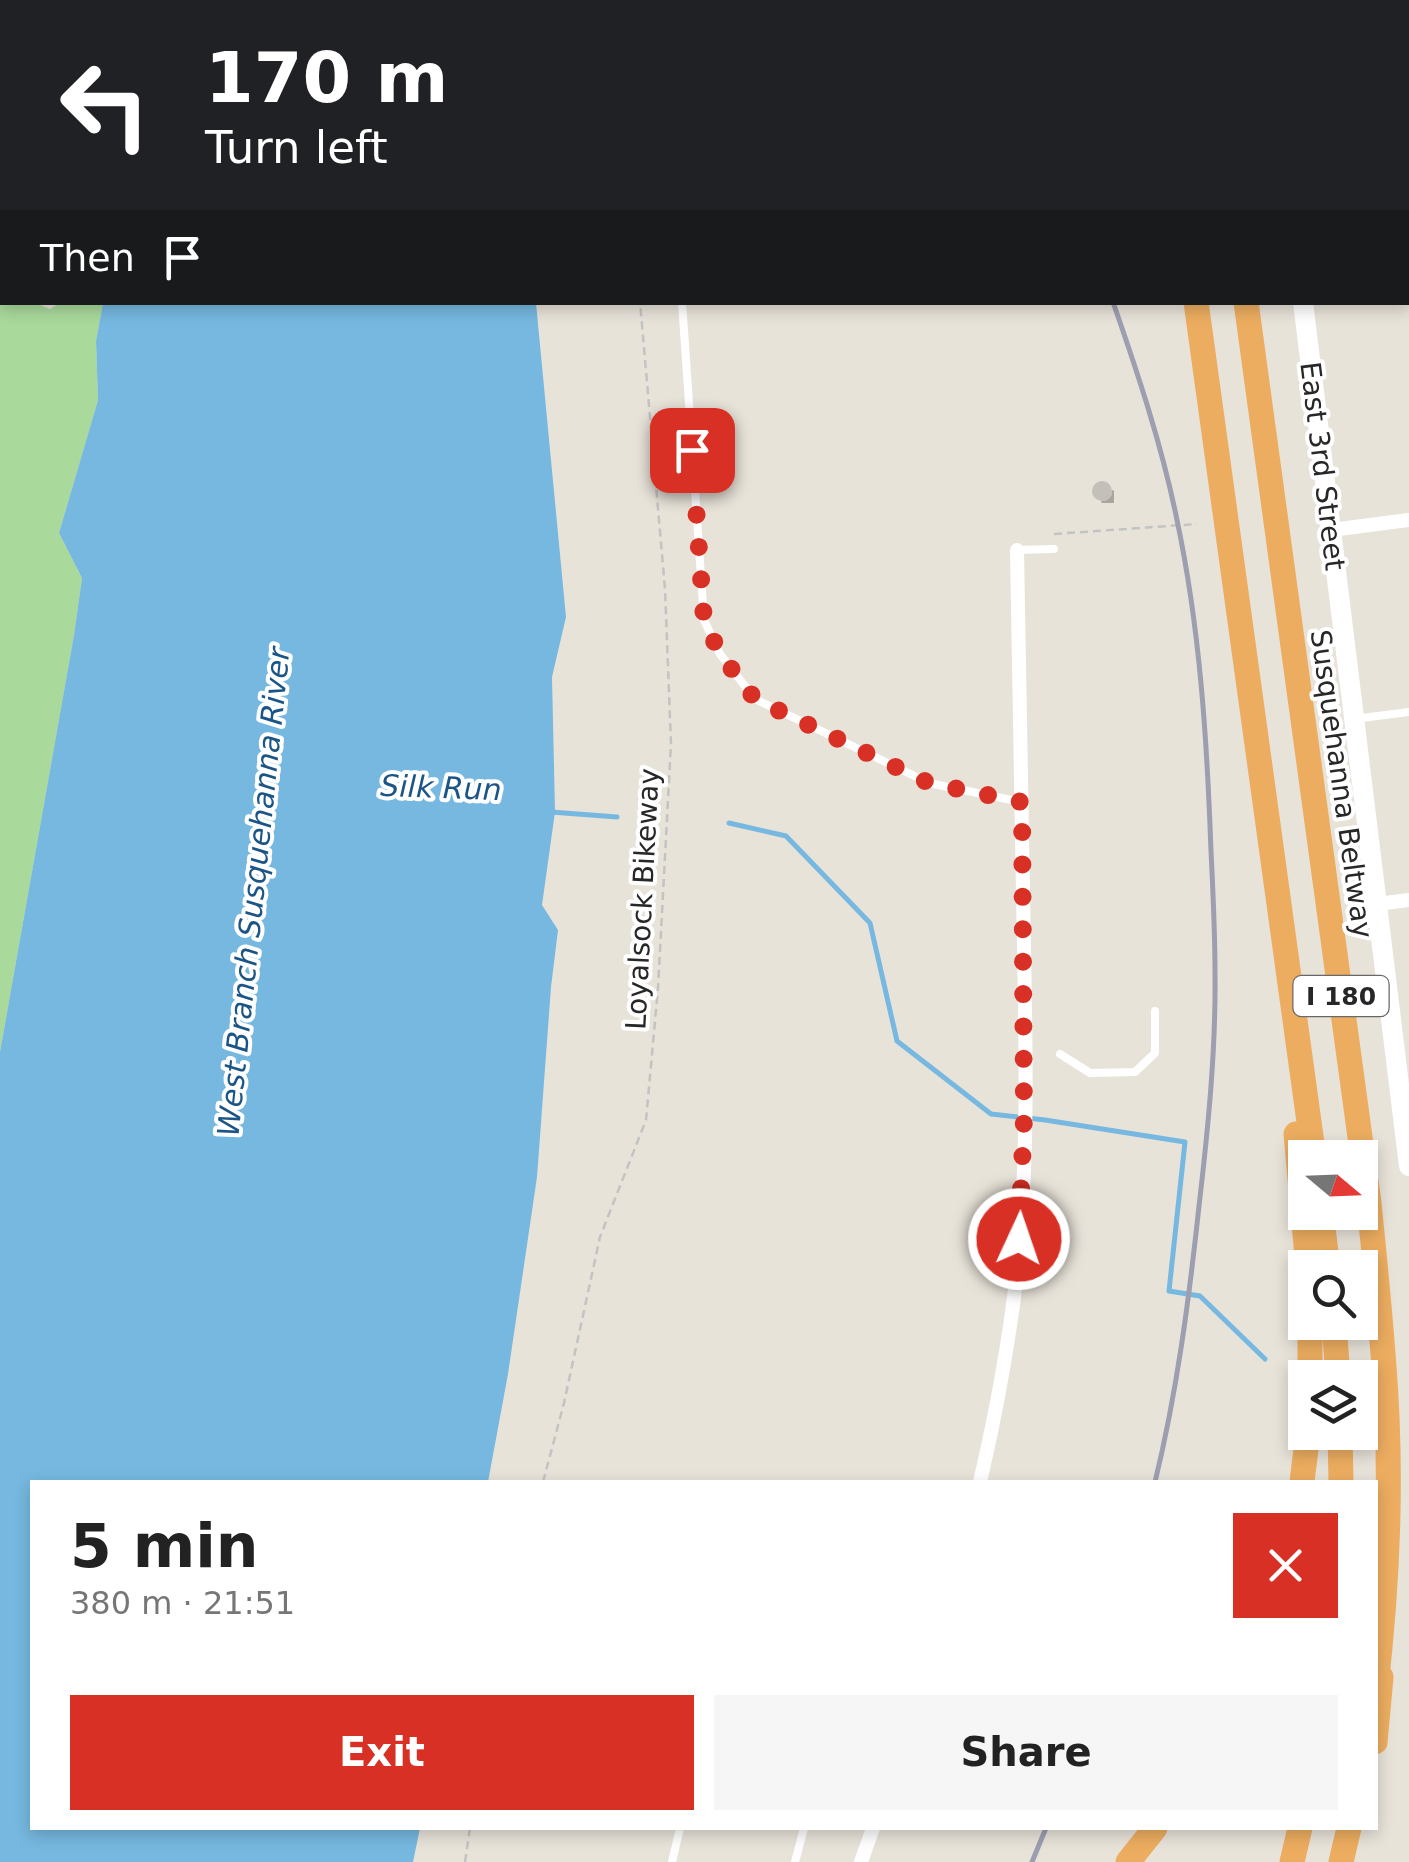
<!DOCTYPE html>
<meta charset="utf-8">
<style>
body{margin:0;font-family:"DejaVu Sans",sans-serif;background:#f6f6f6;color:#222;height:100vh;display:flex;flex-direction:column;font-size:38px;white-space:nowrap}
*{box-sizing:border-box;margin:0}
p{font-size:32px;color:#767676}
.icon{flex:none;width:55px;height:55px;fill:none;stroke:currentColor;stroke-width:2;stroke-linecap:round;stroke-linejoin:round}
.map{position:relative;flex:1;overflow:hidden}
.details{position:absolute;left:30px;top:1480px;width:1348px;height:350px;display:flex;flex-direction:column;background:#fff;border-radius:0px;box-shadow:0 5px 15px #0003}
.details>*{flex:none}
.banner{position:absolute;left:0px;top:0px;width:1410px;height:305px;box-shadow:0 5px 15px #0003;background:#202124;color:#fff;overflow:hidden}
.needle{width:65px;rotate:109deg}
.tools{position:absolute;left:1288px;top:1140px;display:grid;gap:20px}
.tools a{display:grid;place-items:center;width:90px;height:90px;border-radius:0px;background:#fff;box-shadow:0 5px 15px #0003;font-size:50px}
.pin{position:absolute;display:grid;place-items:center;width:85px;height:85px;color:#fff;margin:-42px;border-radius:20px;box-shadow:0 5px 15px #0006}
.me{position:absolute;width:110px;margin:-55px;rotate:3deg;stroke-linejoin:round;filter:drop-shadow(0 0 8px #0008)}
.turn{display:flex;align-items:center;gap:35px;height:210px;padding:0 40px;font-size:45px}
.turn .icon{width:130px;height:130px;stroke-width:2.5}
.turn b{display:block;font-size:70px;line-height:85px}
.then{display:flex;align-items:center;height:95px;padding:0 40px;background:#0003;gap:20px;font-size:38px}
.round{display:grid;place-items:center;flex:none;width:105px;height:105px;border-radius:0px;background:#f6f6f6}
.summary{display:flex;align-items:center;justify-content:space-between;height:170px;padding:0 40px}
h1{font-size:60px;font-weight:800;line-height:75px}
.action{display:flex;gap:20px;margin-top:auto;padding:20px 40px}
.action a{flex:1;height:115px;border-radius:0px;background:#d93025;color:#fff;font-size:40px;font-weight:800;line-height:115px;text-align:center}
.action a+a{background:#f6f6f6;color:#222}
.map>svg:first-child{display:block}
.green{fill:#a9d99b}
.water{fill:#76b8e0}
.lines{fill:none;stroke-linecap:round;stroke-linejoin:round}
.stream{stroke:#76b8e0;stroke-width:5}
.building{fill:#c3c0b9;filter:url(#shadow)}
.path{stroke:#c3c3c3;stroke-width:2.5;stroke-dasharray:8 5;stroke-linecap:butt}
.service{stroke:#fff;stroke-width:8}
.minor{stroke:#fff;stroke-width:14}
.secondary{stroke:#fff;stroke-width:20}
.motorway{stroke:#ecad60;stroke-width:25}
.rail{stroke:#9d9eaf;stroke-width:5}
.route{stroke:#d93025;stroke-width:18;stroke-dasharray:0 32.4}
.labels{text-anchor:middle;stroke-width:8;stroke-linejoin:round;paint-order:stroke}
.shield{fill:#fff;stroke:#686868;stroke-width:2.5}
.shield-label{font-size:25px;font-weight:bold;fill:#272727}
.street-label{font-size:28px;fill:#272727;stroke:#fff}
.water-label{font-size:30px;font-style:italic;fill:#1b5587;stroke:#fff}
</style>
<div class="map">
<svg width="1409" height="1862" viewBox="0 0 1409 1862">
<defs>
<filter id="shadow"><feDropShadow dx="9" dy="9" stdDeviation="0" flood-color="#0004"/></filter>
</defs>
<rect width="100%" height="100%" fill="#e8e3d9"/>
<!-- green -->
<polygon class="green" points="0,268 2,273 2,302 35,303 50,309 60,303 103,303 96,341 98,400 59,533 82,578 74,635 0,1052"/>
<!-- water -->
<g class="water">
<polygon points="0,0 526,0 526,2 2,2 2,273 0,268"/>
<polygon points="103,303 536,303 566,617 552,677 555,812 542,905 558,930 551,987 537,1177 508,1374 488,1482 32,1482 32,1828 420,1828 413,1862 0,1862 0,1052 74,635 82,578 59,533 98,400 96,341"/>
</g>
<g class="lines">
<!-- stream -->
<g class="stream">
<polyline points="551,812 617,817"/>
<polyline points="729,823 786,836 870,923 897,1041 991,1114 1045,1120 1185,1142 1169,1291 1200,1296 1265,1359"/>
</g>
</g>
<!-- building -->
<circle class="building" cx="1102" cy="491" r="10"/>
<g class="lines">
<!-- path -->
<g class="path">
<polyline points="617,0 617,2"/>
<polyline points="1054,534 1197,524"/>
<polyline points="543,1482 564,1403 600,1237 646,1120 658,988 671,744 665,589 640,302"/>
<polyline points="465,1862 470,1828"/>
</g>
<!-- service -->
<g class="service">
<polyline points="661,0 661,2"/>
<polyline points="682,302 704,620 720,654 755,699 929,783 1021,802"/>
<polyline points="1017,550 1054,549"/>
<polyline points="1354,719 1409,712"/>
<polyline points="1060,1054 1090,1073 1135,1072 1155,1053 1155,1011"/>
<polyline points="672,1862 680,1828"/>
<polyline points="795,1862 804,1828"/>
</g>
<!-- minor -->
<g class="minor">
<polyline points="1408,144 1409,144"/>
<polyline points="1331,530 1409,520"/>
<polyline points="1377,904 1409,900"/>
<path d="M 980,1482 C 996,1413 1009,1343 1017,1273 C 1030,1147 1025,1018 1023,892 C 1021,778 1019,664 1017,550"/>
<polyline points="861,1862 873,1828"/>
</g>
<!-- secondary -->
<g class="secondary">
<polyline points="1266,0 1267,2"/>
<polyline points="1303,302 1409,1166"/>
</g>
<!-- motorway -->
<g class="motorway">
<polyline points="1154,0 1155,2"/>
<polyline points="1204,0 1204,2"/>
<polyline points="1196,302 1314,1158"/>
<path d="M 1246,302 L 1369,1203 C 1376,1274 1384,1346 1387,1417 C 1391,1510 1386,1602 1375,1694"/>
<polyline points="1296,1134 1308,1268"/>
<polyline points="1321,1212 1328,1268"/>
<polyline points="1310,1322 1310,1378"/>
<polyline points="1334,1322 1338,1378"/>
<polyline points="1340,1432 1341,1482"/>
<polyline points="1302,1482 1308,1432"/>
<polyline points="1375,1742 1381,1677"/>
<polyline points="1128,1862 1155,1828"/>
<polyline points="1292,1862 1300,1828"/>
<polyline points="1341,1862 1349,1828"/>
</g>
<!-- rail -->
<g class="rail">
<polyline points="1006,0 1007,2"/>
<path d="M 1113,302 C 1138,374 1162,446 1177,520 C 1200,629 1207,740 1211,851 C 1213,891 1215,932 1215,972 C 1216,1050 1208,1129 1199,1206 C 1189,1299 1177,1392 1155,1482"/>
<polyline points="1032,1862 1046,1828"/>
</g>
</g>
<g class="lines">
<!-- route -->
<polyline class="route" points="692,450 704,620 720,654 755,699 929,783 1022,802 1024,1118 1019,1239"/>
</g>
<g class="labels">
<!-- shield labels -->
<rect class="shield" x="1293.5" y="976" width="95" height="40" rx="8"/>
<g class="shield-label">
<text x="1341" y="1005">I 180</text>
</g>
<!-- street labels -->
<g class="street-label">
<text transform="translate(1323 466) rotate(83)" y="10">East 3rd Street</text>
<text transform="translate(1342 784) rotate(82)" y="10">Susquehanna Beltway</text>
<text transform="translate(642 899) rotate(-87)" y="10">Loyalsock Bikeway</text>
</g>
<!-- water labels -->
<g class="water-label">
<text transform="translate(441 788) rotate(2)" y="10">Silk Run</text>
<text transform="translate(254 892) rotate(-84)" y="10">West Branch Susquehanna River</text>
</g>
</g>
</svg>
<div class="tools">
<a><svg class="needle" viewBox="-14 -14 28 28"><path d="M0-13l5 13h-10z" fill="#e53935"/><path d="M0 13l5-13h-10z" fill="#767676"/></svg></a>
<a><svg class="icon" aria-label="search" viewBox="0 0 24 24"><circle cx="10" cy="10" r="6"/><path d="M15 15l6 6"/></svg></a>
<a><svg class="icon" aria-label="layers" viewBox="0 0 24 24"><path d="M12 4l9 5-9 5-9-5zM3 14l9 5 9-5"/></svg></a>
</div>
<div class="pin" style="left:692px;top:450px;background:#d93025"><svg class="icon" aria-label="arrive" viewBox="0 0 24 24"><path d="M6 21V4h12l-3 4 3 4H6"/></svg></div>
<svg class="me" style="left:1019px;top:1239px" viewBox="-20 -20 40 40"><circle r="17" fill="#d93025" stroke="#fff" stroke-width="3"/><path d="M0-11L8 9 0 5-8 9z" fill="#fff"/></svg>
<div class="banner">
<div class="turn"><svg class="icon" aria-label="left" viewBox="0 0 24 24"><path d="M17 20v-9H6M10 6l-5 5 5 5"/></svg><div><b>170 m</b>Turn left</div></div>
<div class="then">Then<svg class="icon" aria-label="arrive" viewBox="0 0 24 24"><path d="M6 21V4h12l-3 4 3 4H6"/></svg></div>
</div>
<section class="details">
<div class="summary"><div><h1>5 min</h1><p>380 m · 21:51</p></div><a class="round" style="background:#d93025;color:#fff"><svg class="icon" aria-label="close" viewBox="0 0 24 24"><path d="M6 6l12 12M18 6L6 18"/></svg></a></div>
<div class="action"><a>Exit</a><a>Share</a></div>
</section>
</div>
